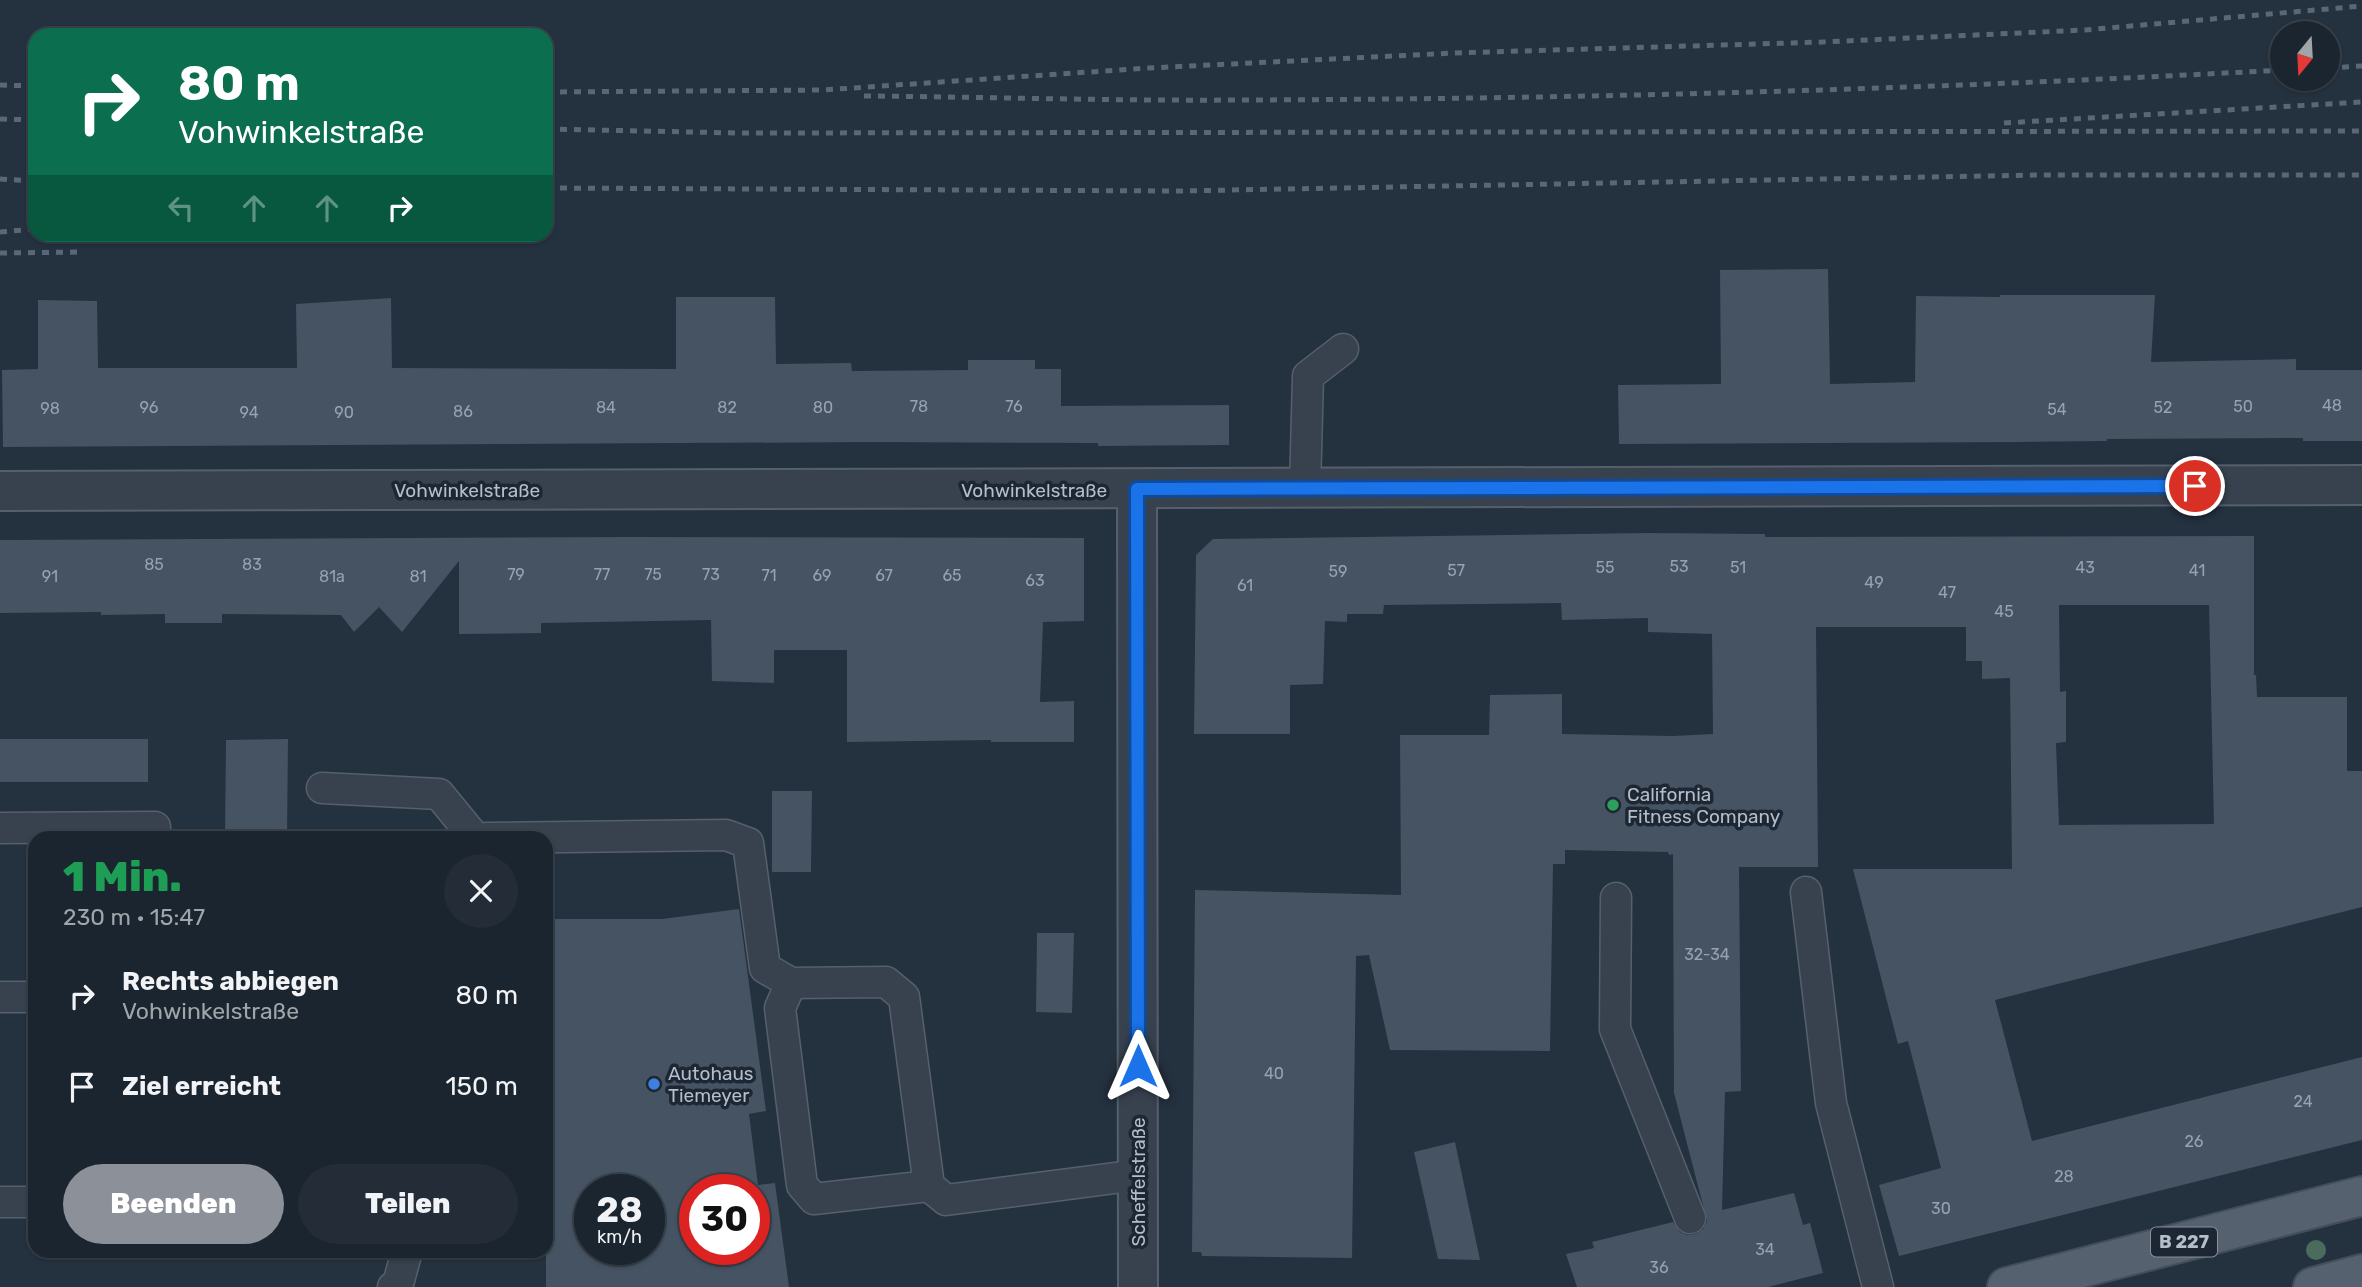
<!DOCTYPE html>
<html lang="de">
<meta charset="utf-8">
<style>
body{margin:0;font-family:Rubik,sans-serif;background:#242d37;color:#f1f3f6;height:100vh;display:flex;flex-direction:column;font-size:26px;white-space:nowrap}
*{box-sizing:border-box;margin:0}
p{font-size:23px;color:#a0a5aa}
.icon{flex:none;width:38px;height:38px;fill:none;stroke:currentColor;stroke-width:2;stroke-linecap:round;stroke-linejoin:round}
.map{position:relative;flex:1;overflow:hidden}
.details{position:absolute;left:28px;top:831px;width:525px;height:427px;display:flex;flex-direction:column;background:#1b252f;border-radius:21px;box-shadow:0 2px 5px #0004,0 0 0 2px #39424b}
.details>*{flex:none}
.banner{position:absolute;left:28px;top:28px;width:525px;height:214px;border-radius:21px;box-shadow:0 2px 5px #0004,0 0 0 2px #39424b;background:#0b6e4f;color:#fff;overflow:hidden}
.needle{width:46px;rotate:198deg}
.controls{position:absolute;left:2270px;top:21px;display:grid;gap:14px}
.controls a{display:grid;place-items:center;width:70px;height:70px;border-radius:50%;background:#1b252f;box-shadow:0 2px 5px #0004,0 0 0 2px #39424b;font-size:35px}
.speed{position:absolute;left:574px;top:1174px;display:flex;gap:14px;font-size:35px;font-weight:700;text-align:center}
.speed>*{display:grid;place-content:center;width:91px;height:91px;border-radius:50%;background:#1b252f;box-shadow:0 2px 5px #0004,0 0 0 2px #39424b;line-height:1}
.speed small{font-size:18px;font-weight:400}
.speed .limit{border:10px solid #d22;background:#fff;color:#111}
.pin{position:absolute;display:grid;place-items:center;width:60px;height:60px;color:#fff;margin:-30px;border:4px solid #fff;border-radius:50%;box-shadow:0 2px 7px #0007}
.me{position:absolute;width:77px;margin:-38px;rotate:0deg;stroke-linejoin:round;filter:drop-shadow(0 0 5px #0008)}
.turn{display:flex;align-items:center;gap:24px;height:147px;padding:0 35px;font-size:32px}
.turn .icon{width:91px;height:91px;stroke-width:2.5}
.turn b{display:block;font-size:49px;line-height:60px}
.lanes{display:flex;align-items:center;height:66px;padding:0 35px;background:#0003;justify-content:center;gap:35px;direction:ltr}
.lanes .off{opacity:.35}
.round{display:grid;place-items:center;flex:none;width:74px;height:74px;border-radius:37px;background:#242d37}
.overview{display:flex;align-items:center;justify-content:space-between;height:119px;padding:0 35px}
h1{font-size:42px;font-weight:800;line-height:52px;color:#1e9e55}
.button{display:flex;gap:14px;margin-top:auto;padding:14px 35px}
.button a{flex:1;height:80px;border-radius:42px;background:#8c9099;color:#fff;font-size:28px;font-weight:800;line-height:80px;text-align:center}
.button a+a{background:#242d37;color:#f1f3f6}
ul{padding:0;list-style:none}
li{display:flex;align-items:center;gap:21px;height:91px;padding:0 35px}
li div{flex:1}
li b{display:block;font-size:26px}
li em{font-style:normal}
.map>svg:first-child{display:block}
.building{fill:#455363;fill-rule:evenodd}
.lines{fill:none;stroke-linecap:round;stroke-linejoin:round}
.lane-casing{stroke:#56606d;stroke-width:33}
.street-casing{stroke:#56606d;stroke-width:42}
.primary-casing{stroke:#444e5b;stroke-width:42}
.lane{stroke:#38424f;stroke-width:30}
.street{stroke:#38424f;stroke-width:38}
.primary{stroke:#56616f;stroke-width:38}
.rail{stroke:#5a6776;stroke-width:5;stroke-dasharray:7 7;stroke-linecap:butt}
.tree{fill:#4a6c5c}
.route-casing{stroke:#114b97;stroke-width:18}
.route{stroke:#1a73e8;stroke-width:12}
.leisure-dot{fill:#2e9e5b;stroke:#1d2734;stroke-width:2.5}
.shop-dot{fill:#3f7fe0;stroke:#1d2734;stroke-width:2.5}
.labels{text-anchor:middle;stroke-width:7;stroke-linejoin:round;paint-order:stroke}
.number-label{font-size:16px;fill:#98a2b0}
.shield{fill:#1d2734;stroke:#87909d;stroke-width:2}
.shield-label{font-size:18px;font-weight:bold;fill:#b4bdca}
.street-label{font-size:19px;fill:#b4bdca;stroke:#1d2734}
.poi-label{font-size:19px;fill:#b4bdca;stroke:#1d2734;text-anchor:start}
</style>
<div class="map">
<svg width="2362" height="1287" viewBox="0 0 2362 1287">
<rect width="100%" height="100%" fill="#24313f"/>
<!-- building -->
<g class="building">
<polygon points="1828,269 1830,384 1915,382 1916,296 2000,297 2000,295 2155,295 2151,362 2296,359 2296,370 2362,370 2362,441 2303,441 2303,438 2107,439 2107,441 2021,442 1619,444 1618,385 1721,384 1720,270"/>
<polygon points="676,297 775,297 776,364 851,363 852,371 968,370 968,360 1035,360 1035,369 1061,369 1061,406 1229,405 1229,445 1098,446 1098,443 871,442 3,447 2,370 38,369 38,300 97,301 98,368 297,368 296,304 391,298 392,368 676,369"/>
<path d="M 1648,533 L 1765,534 L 1765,537 L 2254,536 L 2254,675 L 2256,675 L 2257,697 L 2347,697 L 2347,771 L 2362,771 L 2362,907 L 1995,1000 L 2032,1141 L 2362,1057 L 2362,1140 L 1899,1256 L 1879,1185 L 1941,1168 L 1908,1041 L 1898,1044 L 1853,869 L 2012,869 L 2010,678 L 1982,679 L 1982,661 L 1966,661 L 1966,627 L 1816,627 L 1818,867 L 1739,867 L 1741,1091 L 1725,1092 L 1722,1210 L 1794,1193 L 1803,1225 L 1810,1223 L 1823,1273 L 1768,1287 L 1577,1287 L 1566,1254 L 1594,1248 L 1592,1242 L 1673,1222 L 1680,1232 L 1687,1235 L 1696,1234 L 1703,1229 L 1707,1221 L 1674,1093 L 1673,854 L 1669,855 L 1668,852 L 1565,850 L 1565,864 L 1553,864 L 1550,1051 L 1390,1050 L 1369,955 L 1356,956 L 1352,1258 L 1202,1256 L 1201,1252 L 1192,1252 L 1195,890 L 1401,895 L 1400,735 L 1489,735 L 1490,695 L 1562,694 L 1562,734 L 1673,736 L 1713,734 L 1712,634 L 1648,632 L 1648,618 L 1562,620 L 1561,603 L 1384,605 L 1383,614 L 1347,614 L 1347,622 L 1325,621 L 1323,684 L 1290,685 L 1290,734 L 1194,734 L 1196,555 L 1213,539 ZM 2059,605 L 2209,605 L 2214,824 L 2059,825 L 2056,743 L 2066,742 L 2066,691 L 2060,692 Z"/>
<polygon points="629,537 1084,538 1084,621 1043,622 1040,702 1074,701 1074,742 991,742 991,740 847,742 847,650 774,650 774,683 712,681 711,620 541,623 541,633 459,634 459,561 402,632 379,607 354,632 341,615 222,614 222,623 165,623 165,614 101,615 101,612 0,613 0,540"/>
<rect x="0" y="739" width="148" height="43"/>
<polygon points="288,739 287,838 225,838 226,740"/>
<polygon points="772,791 812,791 811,872 772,872"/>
<path d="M 739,909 L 766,1111 L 749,1114 L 758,1185 L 775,1183 L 789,1287 L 546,1287 L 546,919 L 662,919 ZM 590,1190 L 649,1190 L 649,1250 L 590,1250 ZM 695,1190 L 754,1190 L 754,1250 L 695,1250 Z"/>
<polygon points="1037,933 1074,933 1072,1013 1036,1012"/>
<polygon points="1455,1142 1480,1260 1438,1259 1414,1152"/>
</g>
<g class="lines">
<defs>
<g id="lane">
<polyline points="1305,489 1308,376 1343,349"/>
<polyline points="322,788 439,794 475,838"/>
<polyline points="0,828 155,827 154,838"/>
<polyline points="487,838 726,835 748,843 765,968 791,983 886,982 904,997 929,1186 946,1200 1138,1175"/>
<polyline points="1806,892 1831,1103 1878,1287"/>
<polyline points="1616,898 1615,1029 1690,1218"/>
<polyline points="791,983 780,1008 802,1185 814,1199 929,1186"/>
<polyline points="0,997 35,997"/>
<polyline points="0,1202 35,1202"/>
<polyline points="393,1287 398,1284 407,1251"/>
</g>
<g id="street">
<polyline points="1137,490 1138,1287"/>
<polyline points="0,491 2362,485"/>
</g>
<g id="primary">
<polyline points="2007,1287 2362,1196"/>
<polyline points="2313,1287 2362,1274"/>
</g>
</defs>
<!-- lane casing -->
<use href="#lane" class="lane-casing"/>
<!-- street casing -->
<use href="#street" class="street-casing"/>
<!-- primary casing -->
<use href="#primary" class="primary-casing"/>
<!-- lane -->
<use href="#lane" class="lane"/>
<!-- street -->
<use href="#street" class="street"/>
<!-- primary -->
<use href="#primary" class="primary"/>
<!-- rail -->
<g class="rail">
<polyline points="2328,68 2362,66"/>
<polyline points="0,85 35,86"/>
<polyline points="546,92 823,90 1149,68 1455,53 1823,42 2085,30 2362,6"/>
<path d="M 864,96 C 990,97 1116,101 1242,100 C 1589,99 1936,89 2282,70"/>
<polyline points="0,119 35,120"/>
<polyline points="2004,123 2362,102"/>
<polyline points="546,129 739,133 2362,131"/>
<polyline points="0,179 35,181"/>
<polyline points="546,188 1178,191 2038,175 2362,175"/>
<polyline points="0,232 35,229"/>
<polyline points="0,253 84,252"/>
</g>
</g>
<!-- trees -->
<circle class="tree" cx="2316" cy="1250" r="10"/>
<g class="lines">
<defs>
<polyline id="route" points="1138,1066 1137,489 2195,486"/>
</defs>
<!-- route casing -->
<use href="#route" class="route-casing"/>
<!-- route -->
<use href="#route" class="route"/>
</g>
<!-- markers -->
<circle class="leisure-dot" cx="1613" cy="805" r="7"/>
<circle class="shop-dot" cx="654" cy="1084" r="7"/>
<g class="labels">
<!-- number labels -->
<g class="number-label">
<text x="2332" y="411">48</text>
<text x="919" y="412">78</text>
<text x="1014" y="412">76</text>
<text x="2243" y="412">50</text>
<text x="149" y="413">96</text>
<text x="606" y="413">84</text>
<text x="727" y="413">82</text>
<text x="823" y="413">80</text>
<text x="2163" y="413">52</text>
<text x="50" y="414">98</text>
<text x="2057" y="415">54</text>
<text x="463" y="417">86</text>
<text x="249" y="418">94</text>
<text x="344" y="418">90</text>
<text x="154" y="570">85</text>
<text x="252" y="570">83</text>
<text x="1679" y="572">53</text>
<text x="1605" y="573">55</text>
<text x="1738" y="573">51</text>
<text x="2085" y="573">43</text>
<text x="1456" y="576">57</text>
<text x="2197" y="576">41</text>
<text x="1338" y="577">59</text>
<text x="516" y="580">79</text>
<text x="602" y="580">77</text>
<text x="653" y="580">75</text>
<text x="711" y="580">73</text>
<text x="769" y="581">71</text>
<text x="822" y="581">69</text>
<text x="884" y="581">67</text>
<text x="952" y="581">65</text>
<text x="50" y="582">91</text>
<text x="332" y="582">81a</text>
<text x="418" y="582">81</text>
<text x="1035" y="586">63</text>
<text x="1874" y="588">49</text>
<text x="1245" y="591">61</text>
<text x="1947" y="598">47</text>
<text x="2004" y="617">45</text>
<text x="1707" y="960">32-34</text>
<text x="1274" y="1079">40</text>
<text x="2303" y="1107">24</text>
<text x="2194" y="1147">26</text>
<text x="2064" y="1182">28</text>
<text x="1941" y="1214">30</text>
<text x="1765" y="1255">34</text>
<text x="1659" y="1273">36</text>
</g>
<!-- shield labels -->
<rect class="shield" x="2151" y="1227.5" width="66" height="29" rx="5"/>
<g class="shield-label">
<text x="2184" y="1248">B 227</text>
</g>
<!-- street labels -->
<g class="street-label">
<text x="467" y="497">Vohwinkelstraße</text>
<text x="1034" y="497">Vohwinkelstraße</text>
<text transform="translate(1138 1182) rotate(-90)" y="7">Scheffelstraße</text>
</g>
<!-- poi labels -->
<g class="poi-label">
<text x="1627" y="801">California<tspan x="1627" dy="22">Fitness Company</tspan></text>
<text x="668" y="1080">Autohaus<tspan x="668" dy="22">Tiemeyer</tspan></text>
</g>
</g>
</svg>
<div class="controls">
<a><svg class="needle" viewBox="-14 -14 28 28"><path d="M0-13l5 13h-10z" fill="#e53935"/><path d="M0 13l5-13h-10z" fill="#a0a5aa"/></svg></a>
</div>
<div class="speed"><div>28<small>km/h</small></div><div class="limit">30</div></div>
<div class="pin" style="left:2195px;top:486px;background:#d93025"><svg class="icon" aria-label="arrive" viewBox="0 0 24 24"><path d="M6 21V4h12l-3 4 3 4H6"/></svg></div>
<svg class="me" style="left:1138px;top:1066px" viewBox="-20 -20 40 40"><path d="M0-17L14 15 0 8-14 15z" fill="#1a73e8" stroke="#fff" stroke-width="4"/></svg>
<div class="banner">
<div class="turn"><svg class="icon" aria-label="right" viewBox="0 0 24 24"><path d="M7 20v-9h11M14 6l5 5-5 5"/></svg><div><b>80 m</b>Vohwinkelstraße</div></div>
<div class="lanes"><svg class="icon off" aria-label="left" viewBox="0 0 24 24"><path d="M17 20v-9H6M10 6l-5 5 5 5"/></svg><svg class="icon off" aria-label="ahead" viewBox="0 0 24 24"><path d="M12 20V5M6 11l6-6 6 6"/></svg><svg class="icon off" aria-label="ahead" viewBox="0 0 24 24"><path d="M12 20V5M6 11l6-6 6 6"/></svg><svg class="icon" aria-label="right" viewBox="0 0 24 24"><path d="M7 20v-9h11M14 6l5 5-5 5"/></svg></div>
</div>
<section class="details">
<div class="overview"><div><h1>1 Min.</h1><p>230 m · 15:47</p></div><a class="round"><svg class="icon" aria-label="close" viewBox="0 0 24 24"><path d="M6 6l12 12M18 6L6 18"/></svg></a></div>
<ul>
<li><svg class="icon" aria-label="right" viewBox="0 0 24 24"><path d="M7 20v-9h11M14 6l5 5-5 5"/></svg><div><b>Rechts abbiegen</b><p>Vohwinkelstraße</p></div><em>80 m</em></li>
<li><svg class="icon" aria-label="arrive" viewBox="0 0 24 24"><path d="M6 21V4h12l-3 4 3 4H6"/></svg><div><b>Ziel erreicht</b></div><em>150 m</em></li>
</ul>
<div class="button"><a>Beenden</a><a>Teilen</a></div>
</section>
</div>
